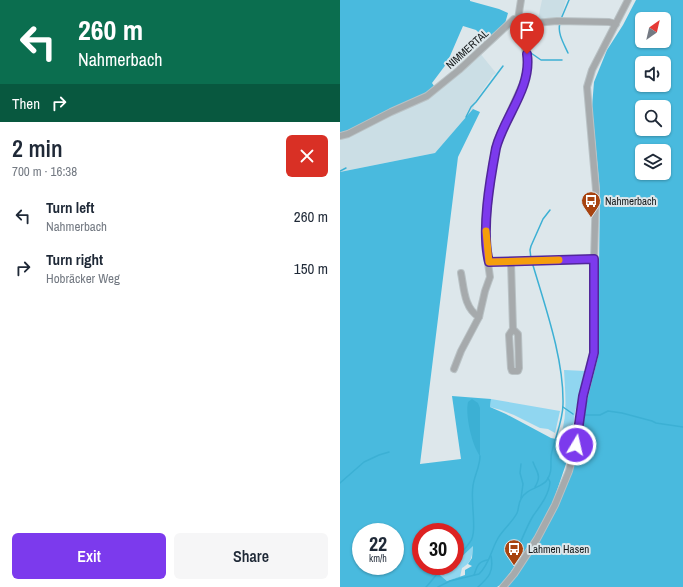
<!DOCTYPE html>
<meta charset="utf-8">
<style>
body{margin:0;font-family:"Archivo Narrow",sans-serif;background:#f6f6f7;color:#1f2937;height:100vh;display:flex;flex-direction:column;font-size:15px;white-space:nowrap}
*{box-sizing:border-box;margin:0}
p{font-size:13px;color:#747a83}
.icon{flex:none;width:22px;height:22px;fill:none;stroke:currentColor;stroke-width:2;stroke-linecap:round;stroke-linejoin:round}
.map{position:relative;flex:1;overflow:hidden}
.drawer{display:flex;flex-direction:column;background:#fff;width:340px}
.drawer>*{flex:none}
.top-card{background:#0b6e4f;color:#fff;overflow:hidden}
.needle{width:26px;rotate:34deg}
.tools{position:absolute;left:295px;top:12px;display:grid;gap:8px}
.tools a{display:grid;place-items:center;width:36px;height:36px;border-radius:6px;background:#fff;box-shadow:0 1px 3px #0004;font-size:20px}
.speed{position:absolute;left:12px;top:523px;display:flex;gap:8px;font-size:20px;font-weight:700;text-align:center}
.speed>*{display:grid;place-content:center;width:52px;height:52px;border-radius:50%;background:#fff;box-shadow:0 1px 3px #0004;line-height:1}
.speed small{font-size:10px;font-weight:400}
.speed .limit{border:6px solid #d22;background:#fff;color:#111}
.pin{position:absolute;display:grid;place-items:center;width:34px;height:34px;color:#fff;margin:-41px -17px;border-radius:50% 50% 50% 0;rotate:-45deg;box-shadow:0 0 4px #0007}
.pin .icon{rotate:45deg}
.me{position:absolute;width:44px;margin:-22px;rotate:9deg;stroke-linejoin:round;filter:drop-shadow(0 0 3px #0008)}
.turn{display:flex;align-items:center;gap:14px;height:84px;padding:0 12px;font-size:18px}
.turn .icon{width:52px;height:52px;stroke-width:2.5}
.turn b{display:block;font-size:28px;line-height:34px}
.then{display:flex;align-items:center;height:38px;padding:0 12px;background:#0003;gap:8px;font-size:15px}
.round{display:grid;place-items:center;flex:none;width:42px;height:42px;border-radius:6px;background:#f6f6f7}
.overview{display:flex;align-items:center;justify-content:space-between;height:68px;padding:0 12px}
h1{font-size:24px;font-weight:600;line-height:30px}
.button{display:flex;gap:8px;margin-top:auto;padding:8px 12px}
.button a{flex:1;height:46px;border-radius:6px;background:#7c3aed;color:#fff;font-size:16px;font-weight:600;line-height:46px;text-align:center}
.button a+a{background:#f6f6f7;color:#1f2937}
ul{padding:0;list-style:none}
li{display:flex;align-items:center;gap:12px;height:52px;padding:0 12px}
li div{flex:1}
li b{display:block;font-size:15px}
li em{font-style:normal}
main{display:flex;flex:1;min-height:0}
.map>svg:first-child{display:block}
.built{fill:#cbdee5}
.green{fill:#90d6f0}
.forest{fill:#49bade;fill-rule:evenodd}
.water{fill:#3cb0d4}
.lines{fill:none;stroke-linecap:round;stroke-linejoin:round}
.stream{stroke:#3cb0d4;stroke-width:1.5}
.minor-casing{stroke:#b9c2c5;stroke-width:8}
.minor{stroke:#a6aaac;stroke-width:6}
.route-casing{stroke:#51269a;stroke-width:10}
.route{stroke:#7c3aed;stroke-width:7}
.slow{stroke:#f59e0b;stroke-width:7}
.labels{text-anchor:middle;stroke-width:4;stroke-linejoin:round;paint-order:stroke}
.street-label{font-size:11px;fill:#15191a;stroke:#dde7eb}
.poi-label{font-size:11px;fill:#15191a;stroke:#dde7eb;text-anchor:start}
</style>
<main>
<section class="drawer">
<div class="top-card">
<div class="turn"><svg class="icon" aria-label="left" viewBox="0 0 24 24"><path d="M17 20v-9H6M10 6l-5 5 5 5"/></svg><div><b>260 m</b>Nahmerbach</div></div>
<div class="then">Then<svg class="icon" aria-label="right" viewBox="0 0 24 24"><path d="M7 20v-9h11M14 6l5 5-5 5"/></svg></div>
</div>
<div class="overview"><div><h1>2 min</h1><p>700 m · 16:38</p></div><a class="round" style="background:#d93025;color:#fff"><svg class="icon" aria-label="close" viewBox="0 0 24 24"><path d="M6 6l12 12M18 6L6 18"/></svg></a></div>
<ul>
<li><svg class="icon" aria-label="left" viewBox="0 0 24 24"><path d="M17 20v-9H6M10 6l-5 5 5 5"/></svg><div><b>Turn left</b><p>Nahmerbach</p></div><em>260 m</em></li>
<li><svg class="icon" aria-label="right" viewBox="0 0 24 24"><path d="M7 20v-9h11M14 6l5 5-5 5"/></svg><div><b>Turn right</b><p>Hobräcker Weg</p></div><em>150 m</em></li>
</ul>
<div class="button"><a>Exit</a><a>Share</a></div>
</section>
<div class="map">
<svg width="343" height="587" viewBox="0 0 343 587">
<rect width="100%" height="100%" fill="#dde7eb"/>
<!-- built -->
<g class="built">
<polygon points="202,0 226,0 221,19 198,19"/>
<polygon points="139,52 156,73 153,75 136,100 133,109 95,153 0,172 0,136 87,96"/>
</g>
<!-- green -->
<g class="green">
<path d="M 224,370 L 246,371 L 235,412 L 232,438 L 221,435 C 228,413 225,392 224,370 Z"/>
<polygon points="151,399 220,411 215,433 208,429 200,428 174,415 161,410 150,407"/>
<polygon points="224,443 229,445 226,455 222,457 221,455"/>
<path d="M 133,545 C 132,557 132,562 122,568 L 120,577 L 107,581 L 100,575 L 112,566 L 115,566 L 115,563 Z"/>
</g>
<!-- forest -->
<g class="forest">
<polygon points="0,0 130,0 130,1 159,9 168,13 164,27 148,41 136,30 123,26 107,63 92,83 96,89 0,135"/>
<path d="M 296,0 L 343,0 L 343,587 L 165,587 L 199,541 L 217,508 L 234,465 L 244,413 L 259,353 L 257,314 L 259,272 L 260,192 L 252,107 L 254,82 L 267,50 L 283,25 ZM 302,19 L 324,19 L 324,41 L 302,41 ZM 302,63 L 324,63 L 324,85 L 302,85 ZM 302,107 L 324,107 L 324,129 L 302,129 ZM 302,151 L 324,151 L 324,173 L 302,173 Z"/>
<path d="M 133,109 L 140,112 L 118,157 L 80,464 L 121,459 L 112,396 L 151,399 L 150,407 L 166,414 L 211,438 L 221,440 L 219,457 L 220,459 L 223,460 L 229,455 L 213,502 L 199,530 L 163,583 L 157,587 L 0,587 L 0,172 L 95,153 ZM 21,532 L 55,532 L 55,566 L 21,566 ZM 81,532 L 115,532 L 115,563 L 133,546 L 132,558 L 128,564 L 132,566 L 125,570 L 125,575 L 107,581 L 100,575 L 112,566 L 81,566 Z"/>
</g>
<!-- water -->
<path class="water" d="M 132,399 L 138,403 L 140,408 L 140,456 C 132,446 125,415 128,402 Z"/>
<g class="lines">
<!-- stream -->
<g class="stream">
<polyline points="221,19 229,0"/>
<path d="M 220,23 C 217,33 224,44 228,53"/>
<polyline points="191,53 201,60 222,60"/>
<polyline points="126,117 131,107 136,102 163,66"/>
<polyline points="0,171 6,168"/>
<polyline points="191,259 190,250 191,246 203,219 210,210"/>
<polyline points="223,407 233,414"/>
<polyline points="244,415 260,415 268,411 282,413 312,421 316,423 343,427"/>
<path d="M 193,462 C 197,473 202,475 195,487"/>
<polyline points="0,483 24,462 39,455 49,452"/>
<polyline points="181,498 183,484 180,473 181,464"/>
<path d="M 178,548 C 183,537 187,526 193,516 C 200,506 209,495 210,482 L 208,478"/>
<path d="M 115,558 C 120,554 126,548 130,542 C 138,533 130,500 133,486 C 134,476 140,467 140,456"/>
<path d="M 134,575 C 137,567 138,561 148,560"/>
<path d="M 86,587 C 93,580 97,572 105,566"/>
<path d="M 98,587 L 110,581 L 139,574 C 149,565 151,551 157,540 C 162,530 172,523 177,513 C 179,509 178,504 181,499 C 186,488 202,488 207,480 C 214,470 209,461 212,451 C 216,435 223,420 223,404 C 224,359 205,306 192,262"/>
<path d="M 138,587 C 149,577 154,572 151,556"/>
</g>
<defs>
<g id="minor">
<polyline points="178,19 181,0"/>
<polyline points="0,136 8,134 51,112 87,96 119,70 174,19 195,23 217,21 269,22 276,24"/>
<polyline points="149,262 254,259"/>
<polyline points="171,262 173,329 169,335 171,368 172,371 178,371 179,368 178,334 173,329"/>
<path d="M 121,273 C 124,288 124,308 139,317"/>
<polyline points="114,369 121,351 139,317 145,291 150,277 147,256 146,223 153,161 157,141 185,79 188,63 185,48 191,23"/>
<polyline points="163,587 174,574 197,539 215,505 229,471 238,436 243,396 254,353 255,332 253,295 256,190 247,87 252,70 288,0"/>
</g>
</defs>
<!-- minor casing -->
<use href="#minor" class="minor-casing"/>
<!-- minor -->
<use href="#minor" class="minor"/>
</g>
<g class="lines">
<defs>
<path id="route" d="M 187,54 C 192,88 164,117 156,148 C 150,180 141,231 149,262 L 254,259 L 254,353 L 243,396 L 236,445"/>
</defs>
<!-- route casing -->
<use href="#route" class="route-casing"/>
<!-- route -->
<use href="#route" class="route"/>
<!-- slow -->
<polyline class="slow" points="146,231 149,262 219,260"/>
</g>
<!-- icons -->
<defs>
<symbol id="bus-pin" viewBox="-11 -11 22 30"><path d="M0 17L-7.5 6A9.5 9.5 0 1 1 7.5 6Z" fill="#a7430f" stroke="#dde7eb"/><path d="M-5-6H5V4H4V6H2V4H-2V6H-4V4H-5ZM-3.5-4V0h7V-4ZM-3.5 1.2v1.5H-2V1.2ZM2 1.2v1.5H3.5V1.2Z" fill="#fff"/></symbol>
</defs>
<g fill-rule="evenodd">
<use href="#bus-pin" x="240" y="190" width="22" height="30"/>
<use href="#bus-pin" x="163" y="538" width="22" height="30"/>
</g>
<g class="labels">
<!-- street labels -->
<g class="street-label">
<text transform="translate(127 49) rotate(-42)" y="4">NIMMERTAL</text>
</g>
<!-- poi labels -->
<g class="poi-label">
<text x="265" y="205">Nahmerbach</text>
<text x="188" y="553">Lahmen Hasen</text>
</g>
</g>
</svg>
<div class="tools">
<a><svg class="needle" viewBox="-14 -14 28 28"><path d="M0-13l5 13h-10z" fill="#e53935"/><path d="M0 13l5-13h-10z" fill="#747a83"/></svg></a>
<a><svg class="icon" aria-label="sound" viewBox="0 0 24 24"><path d="M4 9h4l5-4v14l-5-4H4zM17 9q2 3 0 6"/></svg></a>
<a><svg class="icon" aria-label="search" viewBox="0 0 24 24"><circle cx="10" cy="10" r="6"/><path d="M15 15l6 6"/></svg></a>
<a><svg class="icon" aria-label="layers" viewBox="0 0 24 24"><path d="M12 4l9 5-9 5-9-5zM3 14l9 5 9-5"/></svg></a>
</div>
<div class="speed"><div>22<small>km/h</small></div><div class="limit">30</div></div>
<div class="pin" style="left:187px;top:54px;background:#d93025"><svg class="icon" aria-label="arrive" viewBox="0 0 24 24"><path d="M6 21V4h12l-3 4 3 4H6"/></svg></div>
<svg class="me" style="left:236px;top:445px" viewBox="-20 -20 40 40"><circle r="17" fill="#7c3aed" stroke="#fff" stroke-width="3"/><path d="M0-11L8 9 0 5-8 9z" fill="#fff"/></svg>
</div>
</main>
